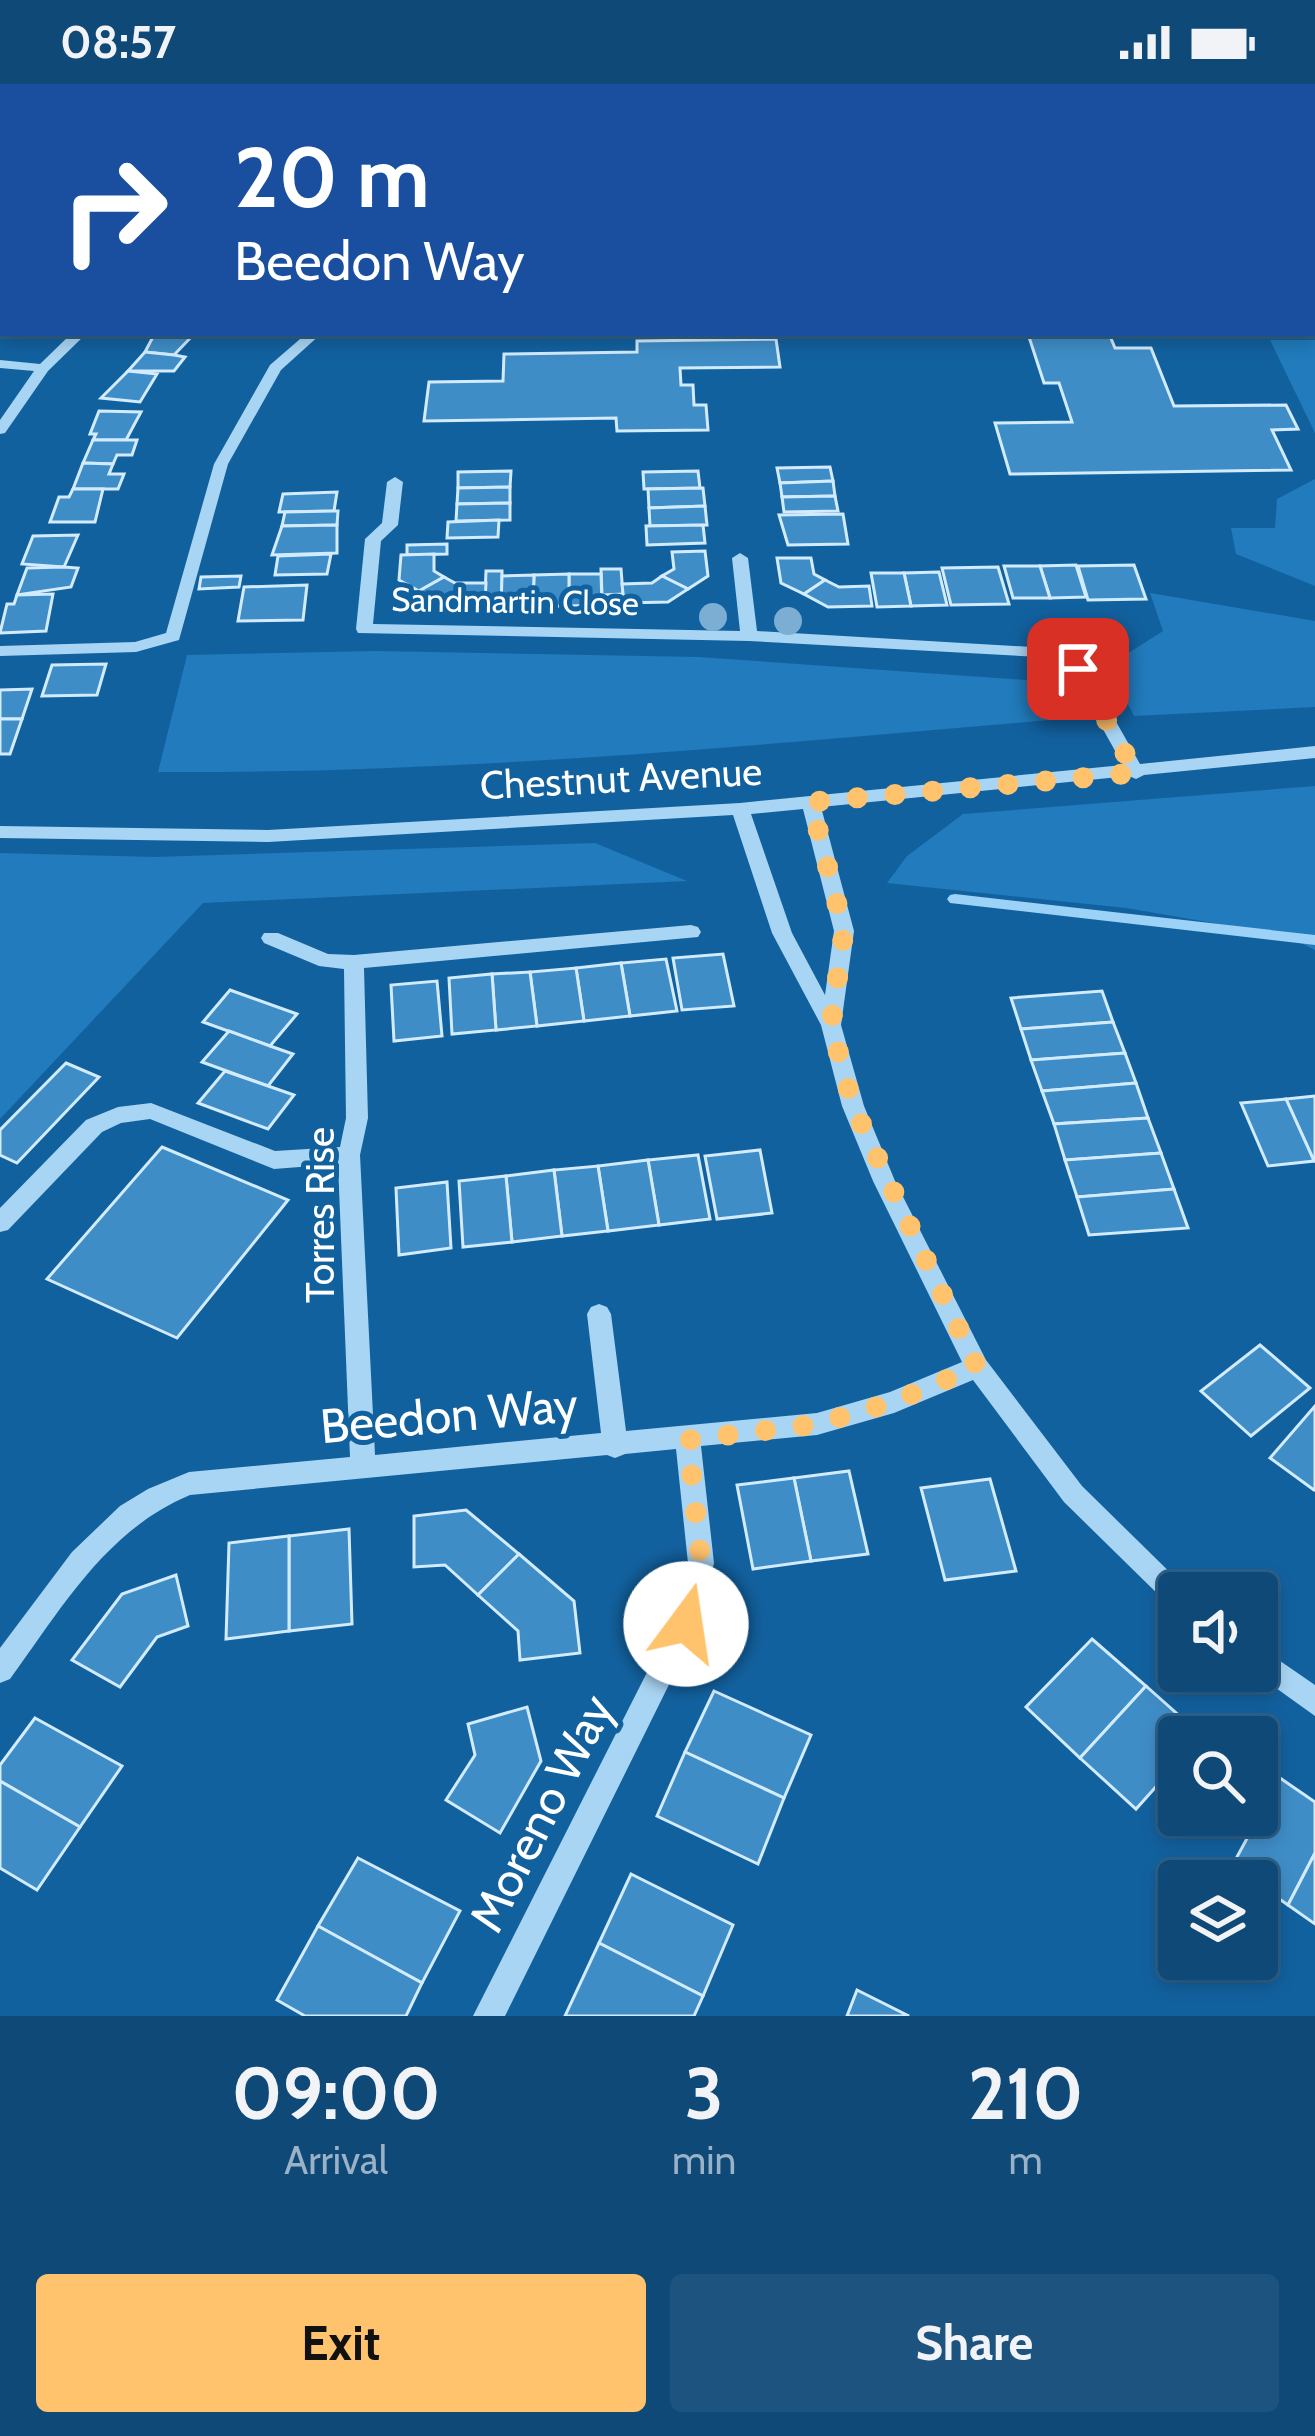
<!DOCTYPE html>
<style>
body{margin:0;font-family:Cabin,sans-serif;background:#1c537f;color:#f1f3f6;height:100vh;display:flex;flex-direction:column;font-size:45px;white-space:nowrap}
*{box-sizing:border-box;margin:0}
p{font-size:39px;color:#9bb2c6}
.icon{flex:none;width:66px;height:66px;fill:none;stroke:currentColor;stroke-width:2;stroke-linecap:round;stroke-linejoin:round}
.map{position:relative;height:1932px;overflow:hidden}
.side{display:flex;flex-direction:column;background:#0e4977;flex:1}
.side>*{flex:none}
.hud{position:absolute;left:0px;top:0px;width:1317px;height:252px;box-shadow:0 6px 18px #0003,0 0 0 3px #2e6189;background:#1a4fa0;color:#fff;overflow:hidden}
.controls{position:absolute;left:1158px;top:1488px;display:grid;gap:24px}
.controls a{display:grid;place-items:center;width:120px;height:120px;border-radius:12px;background:#0e4977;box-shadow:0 6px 18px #0003,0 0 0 3px #2e6189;font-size:60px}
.pin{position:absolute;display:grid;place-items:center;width:102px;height:102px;color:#fff;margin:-51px;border-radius:24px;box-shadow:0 6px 18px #0006}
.me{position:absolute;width:132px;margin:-66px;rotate:14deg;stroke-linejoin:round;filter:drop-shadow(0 0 9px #0008)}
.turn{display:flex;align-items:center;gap:42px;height:252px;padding:0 36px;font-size:54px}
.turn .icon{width:156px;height:156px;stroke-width:2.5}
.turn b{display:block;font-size:84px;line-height:102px}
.eta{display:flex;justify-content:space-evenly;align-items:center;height:204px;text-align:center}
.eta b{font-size:72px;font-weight:800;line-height:84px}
.button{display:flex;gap:24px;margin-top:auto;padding:24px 36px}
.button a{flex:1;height:138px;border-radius:12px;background:#ffc26d;color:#111;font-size:48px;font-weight:800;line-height:138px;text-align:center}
.button a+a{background:#1c537f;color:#f1f3f6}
.status{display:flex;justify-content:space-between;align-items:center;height:84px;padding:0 60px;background:#0e4977;direction:ltr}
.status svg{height:33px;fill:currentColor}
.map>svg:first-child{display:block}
.green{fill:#217bbc}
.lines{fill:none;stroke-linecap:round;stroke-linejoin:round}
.stream{fill:#9cd2f7;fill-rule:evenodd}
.building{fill:#3f8dc7;stroke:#d2ebfe;stroke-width:3}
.minor{fill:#a9d5f4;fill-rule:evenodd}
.tree{fill:#7cadd3}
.route{stroke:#ffc26d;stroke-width:21;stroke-dasharray:0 37.8}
.labels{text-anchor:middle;stroke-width:10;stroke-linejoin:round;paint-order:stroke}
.far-street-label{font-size:33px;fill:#fff;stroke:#12619f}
.street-label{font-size:39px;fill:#fff;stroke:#12619f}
.near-street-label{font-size:48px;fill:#fff;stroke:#12619f}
</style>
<div class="status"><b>08:57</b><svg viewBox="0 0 49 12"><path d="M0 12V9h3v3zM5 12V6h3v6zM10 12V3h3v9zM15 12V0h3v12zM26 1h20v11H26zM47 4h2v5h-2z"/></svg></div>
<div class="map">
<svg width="1315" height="1932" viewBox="0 0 1315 1932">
<rect width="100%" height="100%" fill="#12619f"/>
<!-- green -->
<g class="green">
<polygon points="1270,256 1315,256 1315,349"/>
<polygon points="1315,395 1315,502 1236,470 1231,444 1275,444 1277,415"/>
<polygon points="1150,509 1315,537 1315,623 1134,632 1108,582 1163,547"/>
<path d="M 376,567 L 699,573 L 1026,596 L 1073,634 C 769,660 464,690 158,688 L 187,571 Z"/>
<polygon points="1315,702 1315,866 1284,851 1126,824 887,799 907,772 963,730"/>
<polygon points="595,759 687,797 203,819 0,1035 0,769 155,773"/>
</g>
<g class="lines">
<!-- stream -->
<polygon class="stream" points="955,810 1315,851 1315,861 950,819 947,815 950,811"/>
</g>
<!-- building -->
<g class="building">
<polygon points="155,249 195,249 174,271 145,268"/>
<polygon points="1110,252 1115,264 1151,264 1174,322 1286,321 1298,345 1272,346 1291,386 1010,390 995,339 1072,338 1059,299 1044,299 1029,253"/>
<polygon points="776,255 780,283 680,284 681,301 693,301 694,321 706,321 708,346 617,347 616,334 424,337 429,298 503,297 504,270 637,268 637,257"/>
<polygon points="145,268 174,271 185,273 174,287 128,287"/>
<polygon points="128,287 157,290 140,318 101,314"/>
<polygon points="99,327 141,328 126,356 93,356 96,350 90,350"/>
<polygon points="93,356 137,356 132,371 117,371 113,380 83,379"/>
<polygon points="83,379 113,380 109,390 124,390 118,405 73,405"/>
<polygon points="830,383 833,397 780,399 777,384"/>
<polygon points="511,387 510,403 458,404 458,388"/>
<polygon points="698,387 700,404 644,405 643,388"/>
<polygon points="833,397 835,412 782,413 780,399"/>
<polygon points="510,403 510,419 457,420 458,404"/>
<polygon points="703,404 705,422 649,424 648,405"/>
<polygon points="73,405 103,405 95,438 50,438 59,413 69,413"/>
<polygon points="337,408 334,427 279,428 283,410"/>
<polygon points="835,412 838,427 784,428 782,413"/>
<polygon points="510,419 510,436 456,437 457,420"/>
<polygon points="705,422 707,441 650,442 649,424"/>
<polygon points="334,427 338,427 337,441 282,442 285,428"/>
<polygon points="843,430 848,460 788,461 779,431"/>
<polygon points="499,436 498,453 447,454 448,438"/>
<polygon points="337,441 337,469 272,471 282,442"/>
<polygon points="703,441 705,459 647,461 646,442"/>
<polygon points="78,451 64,483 22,480 33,452"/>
<polygon points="447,460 447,470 407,471 407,461"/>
<polygon points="705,467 708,492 688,505 662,492 674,485 672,468"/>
<polygon points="331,470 327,490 275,491 278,472"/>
<polygon points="434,470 434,487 444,493 419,507 399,496 401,471"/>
<polygon points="777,474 811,474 814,490 825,496 804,510 781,499"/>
<polygon points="1076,481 1086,513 1050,514 1040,482"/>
<polygon points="1134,481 1146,515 1088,516 1078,482"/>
<polygon points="1004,482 1040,482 1050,514 1013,514"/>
<polygon points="998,483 1009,520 951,521 942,484"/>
<polygon points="27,484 64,483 78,484 71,503 17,511"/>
<polygon points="601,485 621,485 623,510 602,511"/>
<polygon points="486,487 502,487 502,511 485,512"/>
<polygon points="939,488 947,521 911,522 904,489"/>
<polygon points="871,489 904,489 911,522 877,523"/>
<polygon points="569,490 601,490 602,521 569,522"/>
<polygon points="569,490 569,522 533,522 534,491"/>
<polygon points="534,491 533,522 501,523 502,492"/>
<polygon points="241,492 239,503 199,505 201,493"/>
<polygon points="662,492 688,505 668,518 624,519 622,500 652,499"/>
<polygon points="444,493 455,499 486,499 485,518 440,519 419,507"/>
<polygon points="825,496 839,503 869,502 872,522 828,523 804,510"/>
<polygon points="307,501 303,536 238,537 244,503"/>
<polygon points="53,510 46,547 0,549 7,520 14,520 17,511"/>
<polygon points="106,580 97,611 42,612 52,581"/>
<polygon points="32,605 22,635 0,635 0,606"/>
<polygon points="0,635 22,635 10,670 0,670"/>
<polygon points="723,870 734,922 682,926 673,874"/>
<polygon points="666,875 677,927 630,932 621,879"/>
<polygon points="621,879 630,932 584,937 576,884"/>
<polygon points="576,884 584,937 537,942 530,888"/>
<polygon points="530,888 537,942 496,946 492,890"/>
<polygon points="492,890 496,946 452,950 449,894"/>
<polygon points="437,897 442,952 394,957 391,901"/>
<polygon points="230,906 297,930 270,962 203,938"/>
<polygon points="1102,907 1113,938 1021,945 1011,914"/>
<polygon points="1113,938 1125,969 1031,976 1021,945"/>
<polygon points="229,947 270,962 293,970 268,1002 202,978"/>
<polygon points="1125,969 1136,999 1042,1007 1031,976"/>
<polygon points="66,979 99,993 17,1079 0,1071 0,1046"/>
<polygon points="225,987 268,1002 294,1011 268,1045 198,1019"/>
<polygon points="1136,999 1148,1034 1054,1040 1042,1007"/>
<polygon points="1315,1012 1315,1077 1314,1077 1286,1015"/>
<polygon points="1286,1015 1314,1077 1268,1082 1241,1019"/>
<polygon points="1148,1034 1161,1069 1065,1076 1054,1040"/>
<polygon points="162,1063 288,1116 177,1254 47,1195"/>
<polygon points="760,1066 772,1129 717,1135 705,1072"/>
<polygon points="1161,1069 1174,1105 1077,1113 1065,1076"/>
<polygon points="698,1071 710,1135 659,1141 648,1076"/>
<polygon points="648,1076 659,1141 608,1147 598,1082"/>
<polygon points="598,1082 608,1147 562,1152 554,1086"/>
<polygon points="554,1086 562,1152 512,1158 506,1092"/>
<polygon points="506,1092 512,1158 463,1163 459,1097"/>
<polygon points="447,1098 451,1164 399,1171 396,1104"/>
<polygon points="1174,1105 1188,1144 1089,1151 1077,1113"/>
<polygon points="1260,1261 1310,1304 1251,1352 1201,1307"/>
<polygon points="1315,1322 1315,1405 1314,1406 1270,1374"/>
<polygon points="849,1387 868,1470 811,1477 794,1394"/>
<polygon points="794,1394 811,1477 753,1485 737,1401"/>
<polygon points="990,1395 1016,1487 945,1496 921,1404"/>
<polygon points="466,1426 519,1470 478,1511 445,1481 414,1483 414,1432"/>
<polygon points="349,1445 352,1540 289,1547 289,1452"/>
<polygon points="289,1452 289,1547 226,1555 229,1459"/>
<polygon points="519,1470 574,1517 580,1569 520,1576 518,1547 478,1511"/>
<polygon points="176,1491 188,1542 157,1553 120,1603 72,1576 122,1510"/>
<polygon points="1092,1555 1146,1602 1080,1674 1026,1623"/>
<polygon points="1146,1602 1202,1652 1179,1653 1179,1677 1136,1725 1080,1674"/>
<polygon points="714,1607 811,1651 784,1714 685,1668"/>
<polygon points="527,1623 541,1677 500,1749 446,1716 475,1671 468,1640"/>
<polygon points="35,1634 122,1682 80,1743 0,1697 0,1681"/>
<polygon points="685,1668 784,1714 758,1780 657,1732"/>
<polygon points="1280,1694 1315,1718 1315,1769 1288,1821 1232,1782"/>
<polygon points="0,1697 80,1743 37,1806 0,1784"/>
<polygon points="1315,1769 1315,1840 1288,1821"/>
<polygon points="358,1774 460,1827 422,1899 318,1842"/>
<polygon points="631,1790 733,1841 703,1912 599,1859"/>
<polygon points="318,1842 422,1899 406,1932 305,1932 277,1916"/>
<polygon points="599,1859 703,1912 694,1932 565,1932"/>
<polygon points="857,1906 909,1932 847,1932"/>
</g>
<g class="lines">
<!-- minor -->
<g class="minor">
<polygon points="51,0 61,0 62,3 52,3"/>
<polygon points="1175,0 1185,0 1187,3 1177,3"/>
<polygon points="1279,0 1315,0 1315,5 1283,3"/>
<rect x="1314" y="80" width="1" height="8"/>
<polygon points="3,134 3,143 0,144 0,135"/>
<polygon points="72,249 87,249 48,287 5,349 0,350 0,336 34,287 0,284 0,276 40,280"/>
<polygon points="307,249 322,249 281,286 228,380 179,556 136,568 0,572 0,562 135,558 166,549 214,380 270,281"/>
<path d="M 395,393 L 403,398 L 398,441 L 381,457 L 373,540 L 740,547 L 732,474 L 740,469 L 748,474 L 757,547 L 1049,564 L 1084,581 L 1140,680 L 1315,662 L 1315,674 L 1144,691 L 1136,695 L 1129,692 L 821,723 L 854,847 L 841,941 L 864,1022 L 895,1097 L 986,1276 L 1082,1402 L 1191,1509 L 1179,1509 L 1179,1526 L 1170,1522 L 1064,1418 L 973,1296 L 894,1329 L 817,1351 L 701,1362 L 714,1479 L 699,1540 L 505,1932 L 473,1932 L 673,1537 L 688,1479 L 676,1365 L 625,1370 L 615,1374 L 607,1371 L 190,1411 C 106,1446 61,1525 10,1595 L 0,1599 L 0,1564 L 72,1468 L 120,1422 L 148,1405 L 189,1388 L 350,1373 L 338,1080 L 274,1085 L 150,1035 L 121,1039 L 102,1048 L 8,1146 L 0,1148 L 0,1124 L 86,1036 L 118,1023 L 151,1019 L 275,1067 L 340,1063 L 346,1034 L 344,885 L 319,882 L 264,859 L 261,854 L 264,849 L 278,849 L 328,870 L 354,871 L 691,841 L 698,843 L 701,848 L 698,853 L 364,884 L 368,1034 L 360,1071 L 375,1371 L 601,1349 L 587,1230 L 591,1223 L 599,1220 L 607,1223 L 611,1230 L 626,1347 L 817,1329 L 890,1308 L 962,1278 L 873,1097 L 842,1022 L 821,941 L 772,849 L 733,731 L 268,758 L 0,754 L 0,742 L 268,746 L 740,719 L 1123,681 L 1071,588 L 1040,573 L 749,557 L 358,549 L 356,545 L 365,455 L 382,439 L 387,398 ZM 803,725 L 834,847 L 825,911 L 792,849 L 751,730 Z"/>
<polygon points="1257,1561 1315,1601 1315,1632 1252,1587 1257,1587"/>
</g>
</g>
<!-- trees -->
<g class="tree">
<circle cx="713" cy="533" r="14"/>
<circle cx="788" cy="537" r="14"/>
</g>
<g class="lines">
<!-- route -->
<polyline class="route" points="686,1540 701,1479 688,1356 817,1340 893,1318 977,1283 853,1022 831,941 844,847 811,718 1136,689 1078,585"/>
</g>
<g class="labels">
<!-- far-street labels -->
<g class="far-street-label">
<text transform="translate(515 517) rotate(1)" y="12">Sandmartin Close</text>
</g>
<!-- street labels -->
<g class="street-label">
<text transform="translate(621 694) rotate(-3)" y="14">Chestnut Avenue</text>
<text transform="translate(320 1131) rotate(-90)" y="14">Torres Rise</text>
</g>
<!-- near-street labels -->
<g class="near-street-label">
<text transform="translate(449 1331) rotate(-5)" y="17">Beedon Way</text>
<text transform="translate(541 1729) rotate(-63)" y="17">Moreno Way</text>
</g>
</g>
</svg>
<div class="controls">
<a><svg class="icon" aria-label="sound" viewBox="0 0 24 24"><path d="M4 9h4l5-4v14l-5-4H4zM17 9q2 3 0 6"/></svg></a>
<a><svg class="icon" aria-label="search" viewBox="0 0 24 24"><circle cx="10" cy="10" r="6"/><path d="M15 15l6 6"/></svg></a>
<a><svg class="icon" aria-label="layers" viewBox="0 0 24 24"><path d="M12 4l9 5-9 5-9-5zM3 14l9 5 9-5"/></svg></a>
</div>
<div class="pin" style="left:1078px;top:585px;background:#d93025"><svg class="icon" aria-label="arrive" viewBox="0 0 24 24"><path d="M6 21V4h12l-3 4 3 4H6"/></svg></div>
<svg class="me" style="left:686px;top:1540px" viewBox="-20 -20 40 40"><circle r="19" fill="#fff"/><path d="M0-13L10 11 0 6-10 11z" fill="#ffc26d"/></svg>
<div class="hud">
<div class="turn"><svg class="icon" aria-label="right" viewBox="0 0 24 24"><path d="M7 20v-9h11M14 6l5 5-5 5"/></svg><div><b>20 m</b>Beedon Way</div></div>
</div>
</div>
<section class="side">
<div class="eta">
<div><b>09:00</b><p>Arrival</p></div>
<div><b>3</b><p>min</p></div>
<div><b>210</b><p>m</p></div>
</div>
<div class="button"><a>Exit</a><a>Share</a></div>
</section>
